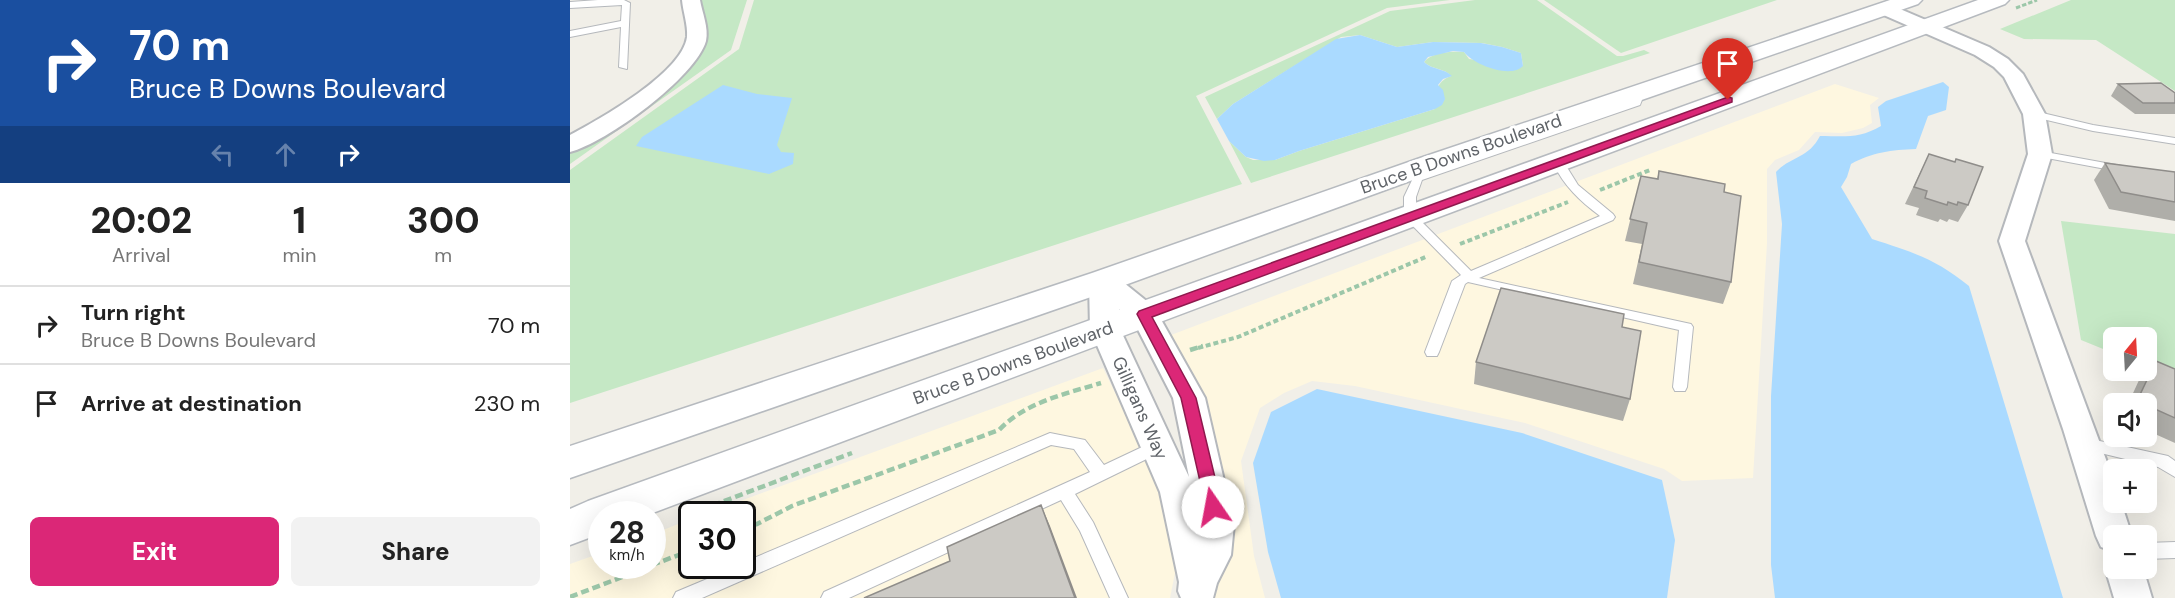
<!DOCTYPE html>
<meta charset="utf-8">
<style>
body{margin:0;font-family:"DM Sans",sans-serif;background:#f2f2f2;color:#222;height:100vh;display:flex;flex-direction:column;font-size:22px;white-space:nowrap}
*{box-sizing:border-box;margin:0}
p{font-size:20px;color:#767676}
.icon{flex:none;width:33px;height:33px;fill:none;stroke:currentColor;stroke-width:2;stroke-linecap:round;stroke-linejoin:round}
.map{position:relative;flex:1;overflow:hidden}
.panel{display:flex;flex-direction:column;background:#fff;width:570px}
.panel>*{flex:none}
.top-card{background:#1a4fa0;color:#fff;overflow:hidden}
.needle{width:39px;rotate:18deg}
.fabs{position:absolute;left:1533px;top:327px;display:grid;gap:12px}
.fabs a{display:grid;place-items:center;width:54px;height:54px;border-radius:9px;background:#fff;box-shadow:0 6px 24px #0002;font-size:30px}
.speed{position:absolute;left:18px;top:501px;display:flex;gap:12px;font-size:30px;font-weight:700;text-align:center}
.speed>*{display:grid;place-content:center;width:78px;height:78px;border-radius:50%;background:#fff;box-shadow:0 6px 24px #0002;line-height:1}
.speed small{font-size:15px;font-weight:400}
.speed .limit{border:3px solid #111;border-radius:9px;background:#fff;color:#111}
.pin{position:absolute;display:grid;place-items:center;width:51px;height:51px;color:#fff;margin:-62px -26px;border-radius:50% 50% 50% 0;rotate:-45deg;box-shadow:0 0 6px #0007}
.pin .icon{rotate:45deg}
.me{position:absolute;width:66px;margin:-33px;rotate:348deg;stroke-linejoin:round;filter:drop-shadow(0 0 4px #0008)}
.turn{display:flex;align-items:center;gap:21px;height:126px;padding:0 30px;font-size:27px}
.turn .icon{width:78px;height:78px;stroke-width:2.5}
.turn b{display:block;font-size:42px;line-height:51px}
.lanes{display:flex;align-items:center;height:57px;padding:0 30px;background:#0003;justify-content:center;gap:30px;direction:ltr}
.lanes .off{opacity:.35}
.eta{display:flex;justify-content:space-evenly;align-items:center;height:102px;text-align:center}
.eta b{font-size:36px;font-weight:800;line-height:42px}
.action{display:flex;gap:12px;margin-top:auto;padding:12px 30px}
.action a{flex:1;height:69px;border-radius:9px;background:#db2777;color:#fff;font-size:24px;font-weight:800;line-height:69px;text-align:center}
.action a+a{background:#f2f2f2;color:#222}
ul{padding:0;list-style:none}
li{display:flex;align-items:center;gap:18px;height:78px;padding:0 30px;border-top:2px solid #e0e0e0}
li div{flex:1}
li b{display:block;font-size:22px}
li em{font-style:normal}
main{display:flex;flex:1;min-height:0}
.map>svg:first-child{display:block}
.commercial{fill:#fef7e0}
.green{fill:#c5e8c5}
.water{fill:#aadaff}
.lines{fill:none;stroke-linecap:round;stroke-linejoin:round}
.service-casing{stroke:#b5b8bc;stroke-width:2}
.minor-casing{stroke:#b5b8bc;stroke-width:4}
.secondary-casing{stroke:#b6babf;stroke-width:3}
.path-far2{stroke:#9cc7a9;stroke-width:3;stroke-dasharray:4.5 2;stroke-linecap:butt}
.path-far1{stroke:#9cc7a9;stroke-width:4;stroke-dasharray:5 3;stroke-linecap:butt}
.path{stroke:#9cc7a9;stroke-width:4.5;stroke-dasharray:8 4;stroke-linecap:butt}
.service{fill:#fff;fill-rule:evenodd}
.minor{fill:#fff;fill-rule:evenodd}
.secondary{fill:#fff;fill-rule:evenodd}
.wall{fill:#afaea9}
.shaded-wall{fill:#8f8d8a}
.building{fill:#cccac5;stroke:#8f8d8a;stroke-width:1.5}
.route{fill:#db2777;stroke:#8e194d;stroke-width:1.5}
.labels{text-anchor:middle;stroke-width:6;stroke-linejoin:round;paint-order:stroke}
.street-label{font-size:18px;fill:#5f6368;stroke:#fff}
</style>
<main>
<section class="panel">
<div class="top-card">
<div class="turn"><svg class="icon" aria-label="right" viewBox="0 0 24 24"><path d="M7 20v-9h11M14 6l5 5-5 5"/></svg><div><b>70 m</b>Bruce B Downs Boulevard</div></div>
<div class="lanes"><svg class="icon off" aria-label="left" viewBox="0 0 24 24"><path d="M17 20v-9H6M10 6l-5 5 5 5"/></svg><svg class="icon off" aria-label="ahead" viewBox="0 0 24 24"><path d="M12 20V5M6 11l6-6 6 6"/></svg><svg class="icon" aria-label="right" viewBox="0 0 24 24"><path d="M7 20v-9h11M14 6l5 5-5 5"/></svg></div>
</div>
<div class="eta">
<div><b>20:02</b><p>Arrival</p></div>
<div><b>1</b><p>min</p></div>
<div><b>300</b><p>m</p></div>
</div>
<ul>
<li><svg class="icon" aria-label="right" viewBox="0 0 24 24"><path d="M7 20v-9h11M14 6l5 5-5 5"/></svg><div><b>Turn right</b><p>Bruce B Downs Boulevard</p></div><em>70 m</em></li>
<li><svg class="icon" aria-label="arrive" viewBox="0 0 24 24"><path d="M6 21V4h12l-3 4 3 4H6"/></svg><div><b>Arrive at destination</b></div><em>230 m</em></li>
</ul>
<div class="action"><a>Exit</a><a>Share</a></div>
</section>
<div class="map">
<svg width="1605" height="598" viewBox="0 0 1605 598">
<rect width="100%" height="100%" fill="#f1efe8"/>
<!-- commercial -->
<g class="commercial">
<polygon points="1265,84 1309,98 1300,105 1302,123 1293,128 1272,133 1245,132 1229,150 1205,160 1197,169 1197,243 1183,478 1112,481 1094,469 955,423 785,386 742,381 714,393 690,408 671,461 684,556 695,598 643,598 643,592 648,590 645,581 662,519 632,393 601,335"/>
<polygon points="533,368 595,496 606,568 600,598 0,598 0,564 31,553 32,566 82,566 83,534 121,519 122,566 172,566 172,514 135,514"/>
</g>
<!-- green -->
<g class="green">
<polygon points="130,0 177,0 161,50 0,164 0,151 126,58 137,37"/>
<polygon points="184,0 880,0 817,8 626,96 672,184 0,403 0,170 169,49"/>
<path d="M 905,0 L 967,0 L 1047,56 L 1053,56 L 1074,50 L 1080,53 L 681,183 L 659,141 L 676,157 L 683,160 L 705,160 L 729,151 L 865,109 C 866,94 865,82 881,76 C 875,68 862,70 854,62 C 862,52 882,51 894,52 L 899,59 L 953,66 L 951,53 L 932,47 L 912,43 L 863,42 L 827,47 L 790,35 L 771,37 L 663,104 L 647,119 L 635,97 L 820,11 Z"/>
<polygon points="974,0 1207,0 1051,53"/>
<polygon points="1501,0 1605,0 1605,91 1526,40 1454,39 1430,29"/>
<polygon points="1491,221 1605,234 1605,377 1577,366 1576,338 1544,338 1543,353 1511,340"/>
</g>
<!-- water -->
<g class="water">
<path d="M 790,35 L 827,47 L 863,42 L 911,43 L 932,47 L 951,53 L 953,66 C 941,79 904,65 894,52 L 883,51 L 858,57 L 854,62 C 862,70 874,68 882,76 L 873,79 L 868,85 L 873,90 L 875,99 L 872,105 L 865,109 L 729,151 L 705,160 L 694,161 L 676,157 L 659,141 L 647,119 L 663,104 L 766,39 Z"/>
<path d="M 1373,82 L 1379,87 L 1376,110 L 1358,116 L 1346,149 C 1321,150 1303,152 1281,164 L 1277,177 L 1271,187 L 1302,239 C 1342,252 1366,259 1399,286 L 1493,598 L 1205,598 L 1201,565 L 1201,396 L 1212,224 L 1206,172 C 1221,156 1238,159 1250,136 C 1274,136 1289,139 1311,126 L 1308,107 L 1316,101 Z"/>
<polygon points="153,85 187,94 222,98 207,145 211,152 224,153 223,164 199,174 66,146 72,137"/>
<polygon points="747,389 952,433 1092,480 1105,540 1097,598 711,598 698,552 683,463 701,412"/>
</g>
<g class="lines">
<defs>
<g id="service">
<polygon points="28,0 54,0 60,3 57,69 49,67 51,27 0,37 0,31 51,21 52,5 0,8 0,2"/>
<path d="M 1070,89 L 1075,92 L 1070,105 L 852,180 L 846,197 L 846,216 L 901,271 L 1030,216 C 1010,201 994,186 983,163 L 985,161 L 993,161 L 1008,185 L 1043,214 L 1045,217 L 1043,220 L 909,278 L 1121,324 L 1123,327 L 1117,387 L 1115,391 L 1105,391 L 1103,387 L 1109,330 L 898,282 L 895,284 L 869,352 L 867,356 L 857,356 L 855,352 L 882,281 L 891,275 L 834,217 L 834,197 L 844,176 L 1062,101 L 1066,90 Z"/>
<polygon points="1464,111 1523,125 1605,138 1605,144 1523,131 1460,116 1459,114"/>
<polygon points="1470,151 1552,166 1558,169 1552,172 1466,156 1464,154"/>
<polygon points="480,433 515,440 534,465 587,440 593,441 595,446 593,451 505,494 523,522 558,598 540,598 510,531 491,500 279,598 251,598 254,592 520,472 504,449 481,445 132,598 103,598 106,592 168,566 172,566 172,563"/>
<polygon points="1516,438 1598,456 1605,461 1605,477 1588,467 1510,448 1508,444 1510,440"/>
<polygon points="1605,542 1605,558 1576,559 1576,543"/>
</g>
<g id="minor">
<path d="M 112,0 L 130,0 C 132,12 139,28 136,41 C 126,77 36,143 0,152 L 0,135 C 30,119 112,73 117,37 C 118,25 113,12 112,0 Z"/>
<polygon points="1316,3 1419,47 1438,59 1453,74 1475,114 1482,154 1455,241 1544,481 1544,502 1551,502 1562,536 1544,536 1544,552 1531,547 1526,536 1493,429 1429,241 1458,154 1453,114 1434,77 1424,67 1405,55 1309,13 1307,9 1309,5"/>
<path d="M 533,272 L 543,274 L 584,307 L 635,398 L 664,524 L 661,555 L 647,583 L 643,598 L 611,598 L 608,591 L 609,582 L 590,492 L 520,329 L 519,281 L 523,274 ZM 549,309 L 563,320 L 603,398 L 619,477 L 550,329 Z"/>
<polygon points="1544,555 1544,568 1573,568 1582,598 1544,598 1535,568 1541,556"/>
</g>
<g id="secondary">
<polygon points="1320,0 1352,0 1348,4 873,169 544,289 0,478 0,446 522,273 853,157"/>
<polygon points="1408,0 1439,0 1435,4 80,514 32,514 32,533 0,545 0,509 18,501"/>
</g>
</defs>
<!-- service casing -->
<use href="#service" class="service-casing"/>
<!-- minor casing -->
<use href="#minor" class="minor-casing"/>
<!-- secondary casing -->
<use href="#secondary" class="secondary-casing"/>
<!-- path-far2 -->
<polyline class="path-far2" points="1446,8 1467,0"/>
<!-- path-far1 -->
<g class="path-far1">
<polyline points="1030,190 1080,170"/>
<polyline points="890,244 998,202"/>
<polyline points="628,348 668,337 858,256"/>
</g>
<!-- path -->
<g class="path">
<polyline points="620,350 633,346"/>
<polyline points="109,518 282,453"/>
<path d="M 172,528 L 187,524 L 222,506 L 429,430 C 456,402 495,394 531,383"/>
<polyline points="82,565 122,550"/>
<polyline points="0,597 81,566"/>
</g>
<!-- service -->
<use href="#service" class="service"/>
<!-- minor -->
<use href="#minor" class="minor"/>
<!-- secondary -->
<use href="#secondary" class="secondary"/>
</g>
<!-- wall -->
<g class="wall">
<polygon points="1548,84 1605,93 1605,114 1565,114 1541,96"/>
<polygon points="1359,154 1398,205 1388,222 1379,219 1377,222 1370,219 1368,222 1346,215 1349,208 1335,204"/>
<polygon points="1535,163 1605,172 1605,221 1539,209 1524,180"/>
<polygon points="1089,171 1154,192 1161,282 1153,304 1063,284 1072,244 1055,241 1071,176 1087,179"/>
<polygon points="1052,327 1060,399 1053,421 904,384 906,362"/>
<polygon points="1586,361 1605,369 1605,443 1576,430 1576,404 1558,404 1570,378"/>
</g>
<!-- shaded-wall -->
<polygon class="shaded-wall" points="471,505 480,526 507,598 505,598"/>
<!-- building -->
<g class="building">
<polygon points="1591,83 1605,93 1605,103 1573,103 1548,84"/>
<polygon points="1359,154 1385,162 1386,159 1413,167 1398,205 1388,202 1387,205 1378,202 1377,205 1355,198 1357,191 1344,187"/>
<polygon points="1535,163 1605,172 1605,202 1551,192"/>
<polygon points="1089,171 1155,184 1154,192 1171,196 1161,282 1069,262 1077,223 1060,219 1071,176 1088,179"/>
<polygon points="931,288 1054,314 1052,327 1071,331 1060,399 906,362"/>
<polygon points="1586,361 1605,369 1605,418 1576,405 1576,404 1573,404 1567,401"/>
<polygon points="471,505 505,598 294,598 380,561 377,547"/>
</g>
<!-- route -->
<polygon class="route" points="1158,97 1162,98 1162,102 582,317 626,398 652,507 649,512 643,515 637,512 611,398 567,314 569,311"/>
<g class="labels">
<!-- street labels -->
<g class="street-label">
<text transform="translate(891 154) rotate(-19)" y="6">Bruce B Downs Boulevard</text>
<text transform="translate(443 363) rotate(-20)" y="6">Bruce B Downs Boulevard</text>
<text transform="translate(570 408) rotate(66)" y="6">Gilligans Way</text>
</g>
</g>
</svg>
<div class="fabs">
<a><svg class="needle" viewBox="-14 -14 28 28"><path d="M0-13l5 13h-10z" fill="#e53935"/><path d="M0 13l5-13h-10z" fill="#767676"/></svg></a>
<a><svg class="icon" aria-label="sound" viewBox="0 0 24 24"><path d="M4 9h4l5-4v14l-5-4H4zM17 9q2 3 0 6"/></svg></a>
<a>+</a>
<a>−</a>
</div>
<div class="speed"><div>28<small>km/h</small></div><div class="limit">30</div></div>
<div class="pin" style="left:1158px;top:100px;background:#d93025"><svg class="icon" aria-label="arrive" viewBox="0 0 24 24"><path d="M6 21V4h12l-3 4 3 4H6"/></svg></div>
<svg class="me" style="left:643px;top:507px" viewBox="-20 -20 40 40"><circle r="19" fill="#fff"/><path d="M0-13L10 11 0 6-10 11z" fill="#db2777"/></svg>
</div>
</main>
